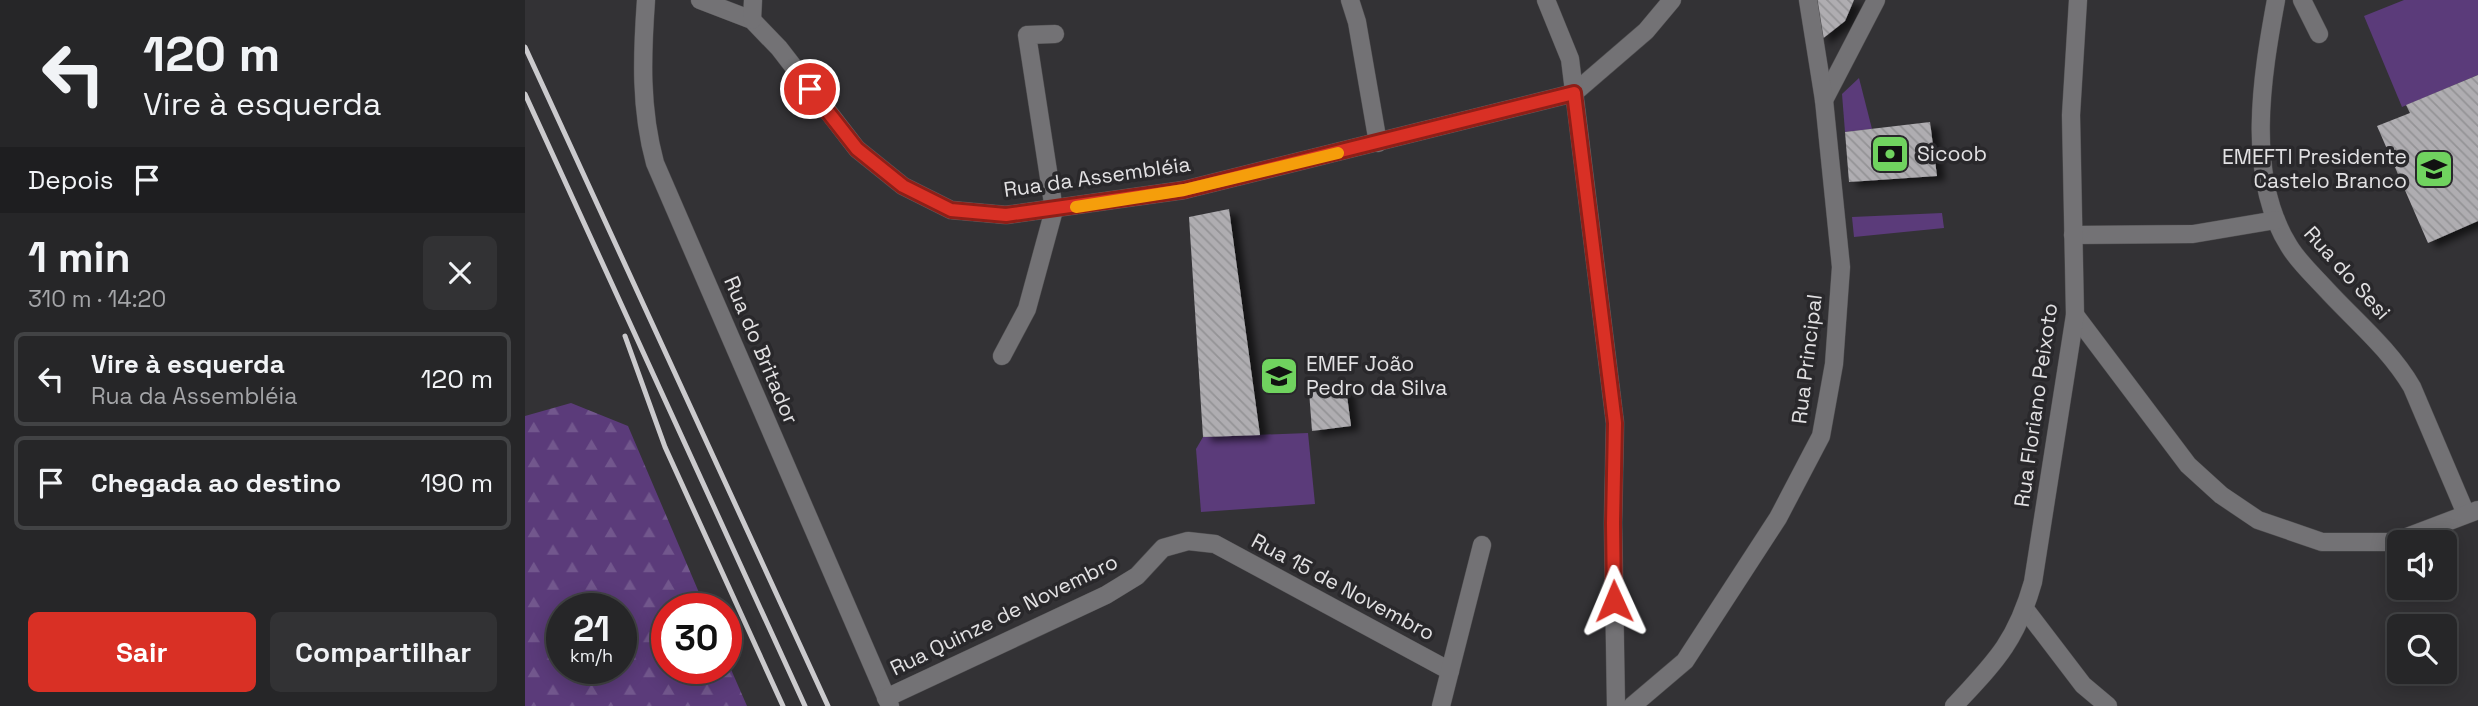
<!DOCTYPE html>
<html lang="pt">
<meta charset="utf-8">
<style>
body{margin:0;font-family:"Space Grotesk",sans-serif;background:#323234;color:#f1f3f6;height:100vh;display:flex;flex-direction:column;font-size:26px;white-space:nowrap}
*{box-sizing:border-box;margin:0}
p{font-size:23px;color:#a4a5a8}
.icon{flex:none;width:38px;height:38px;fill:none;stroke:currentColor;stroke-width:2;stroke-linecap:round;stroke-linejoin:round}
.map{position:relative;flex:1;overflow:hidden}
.sheet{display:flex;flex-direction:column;background:#262628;width:525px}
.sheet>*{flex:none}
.guide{background:#262628;color:#f1f3f6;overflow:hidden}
.buttons{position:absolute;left:1862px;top:530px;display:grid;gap:14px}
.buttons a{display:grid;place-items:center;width:70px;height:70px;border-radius:10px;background:#262628;box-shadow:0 4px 18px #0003,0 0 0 2px #424345;font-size:35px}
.speed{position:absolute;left:21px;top:593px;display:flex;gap:14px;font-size:35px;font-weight:700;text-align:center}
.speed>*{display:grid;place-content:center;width:91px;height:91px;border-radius:50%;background:#262628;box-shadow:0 4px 18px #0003,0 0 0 2px #424345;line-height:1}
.speed small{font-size:18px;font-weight:400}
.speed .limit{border:10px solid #d22;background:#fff;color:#111}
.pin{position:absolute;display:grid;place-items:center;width:60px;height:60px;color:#fff;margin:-30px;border:4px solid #fff;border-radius:50%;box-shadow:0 2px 7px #0007}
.me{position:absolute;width:77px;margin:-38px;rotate:359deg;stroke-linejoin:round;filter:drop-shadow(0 0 5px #0008)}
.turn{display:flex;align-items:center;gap:24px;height:147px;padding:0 28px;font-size:32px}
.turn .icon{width:91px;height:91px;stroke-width:2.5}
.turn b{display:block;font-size:49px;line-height:60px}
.then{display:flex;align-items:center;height:66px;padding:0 28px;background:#0003;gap:14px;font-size:26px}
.round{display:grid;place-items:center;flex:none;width:74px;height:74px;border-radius:10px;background:#323234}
.headline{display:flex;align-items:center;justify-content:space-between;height:119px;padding:0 28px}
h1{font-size:42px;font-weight:700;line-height:52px}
.cta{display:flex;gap:14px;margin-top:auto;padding:14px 28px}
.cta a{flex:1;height:80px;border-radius:10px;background:#d93025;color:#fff;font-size:28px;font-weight:700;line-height:80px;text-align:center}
.cta a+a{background:#323234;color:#f1f3f6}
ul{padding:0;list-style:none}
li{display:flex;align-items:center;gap:21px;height:94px;margin:0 14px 10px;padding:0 14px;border:4px solid #424345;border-radius:10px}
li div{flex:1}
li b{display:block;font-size:26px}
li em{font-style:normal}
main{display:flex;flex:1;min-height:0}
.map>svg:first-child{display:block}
.grass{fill:#5b3b7a}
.forest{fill:url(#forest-firs);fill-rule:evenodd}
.building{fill:url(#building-back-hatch);filter:url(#shadow)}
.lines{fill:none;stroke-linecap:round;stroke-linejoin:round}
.minor-casing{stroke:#4f4e50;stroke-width:19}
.minor{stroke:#737275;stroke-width:18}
.rail{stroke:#cbcacd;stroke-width:5}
.route-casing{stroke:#8d1f18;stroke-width:18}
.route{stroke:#d93025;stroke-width:12}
.slow{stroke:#f59e0b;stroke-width:12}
.labels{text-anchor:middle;stroke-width:7;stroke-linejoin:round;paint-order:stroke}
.poi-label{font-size:21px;fill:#e2e1e3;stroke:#29282b;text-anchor:start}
.street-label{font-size:21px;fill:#e2e1e3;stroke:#29282b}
</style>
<main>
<section class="sheet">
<div class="guide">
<div class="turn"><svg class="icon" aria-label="left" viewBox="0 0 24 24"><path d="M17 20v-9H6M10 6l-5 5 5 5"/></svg><div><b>120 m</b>Vire à esquerda</div></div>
<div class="then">Depois<svg class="icon" aria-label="arrive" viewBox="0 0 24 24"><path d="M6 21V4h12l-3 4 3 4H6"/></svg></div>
</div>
<div class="headline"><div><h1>1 min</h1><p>310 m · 14:20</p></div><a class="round"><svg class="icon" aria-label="close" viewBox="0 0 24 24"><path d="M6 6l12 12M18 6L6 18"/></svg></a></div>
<ul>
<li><svg class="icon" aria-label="left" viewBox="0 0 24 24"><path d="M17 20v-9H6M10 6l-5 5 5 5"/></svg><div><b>Vire à esquerda</b><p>Rua da Assembléia</p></div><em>120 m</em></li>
<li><svg class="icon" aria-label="arrive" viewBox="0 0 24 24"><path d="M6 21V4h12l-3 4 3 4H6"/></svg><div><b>Chegada ao destino</b></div><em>190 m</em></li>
</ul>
<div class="cta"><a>Sair</a><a>Compartilhar</a></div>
</section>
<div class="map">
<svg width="1953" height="706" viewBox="0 0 1953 706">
<defs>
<pattern id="forest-firs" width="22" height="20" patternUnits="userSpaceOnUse" patternTransform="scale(1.75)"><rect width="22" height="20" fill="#5b3b7a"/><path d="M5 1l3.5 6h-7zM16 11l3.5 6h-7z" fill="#72578d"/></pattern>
<pattern id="building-back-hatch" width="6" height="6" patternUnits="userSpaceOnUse" patternTransform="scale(1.75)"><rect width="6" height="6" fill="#afadb1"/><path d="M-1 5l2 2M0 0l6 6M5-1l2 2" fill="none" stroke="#949396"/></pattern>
<filter id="shadow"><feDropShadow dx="8" dy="4.5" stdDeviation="3.5" flood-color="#0009"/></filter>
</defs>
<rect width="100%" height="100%" fill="#333235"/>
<!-- grass -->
<g class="grass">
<polygon points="1879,0 1953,0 1953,75 1877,107 1839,16"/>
<polygon points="1334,78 1347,129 1320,132 1317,94"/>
<polygon points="1417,213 1419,228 1329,237 1327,217"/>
<polygon points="783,433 790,504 676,512 671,449 678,437"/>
</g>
<!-- forest -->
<path class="forest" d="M 46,403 L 103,426 L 181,609 L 142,609 L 142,668 L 201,668 L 201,658 L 222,706 L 0,706 L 0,416 ZM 37,609 L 96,609 L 96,668 L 37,668 Z"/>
<!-- building -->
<g class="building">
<polygon points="1291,0 1329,0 1320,21 1296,40"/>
<polygon points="1953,75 1953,221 1903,243 1852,126 1885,113 1881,105"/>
<polygon points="1405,122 1412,176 1324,182 1320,132"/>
<polygon points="704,209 735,435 678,437 664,217"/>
<polygon points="821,388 826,426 787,431 784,391"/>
</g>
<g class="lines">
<defs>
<g id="minor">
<path d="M 121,0 C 117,56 115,108 130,163 L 365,706"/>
<polyline points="175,0 227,20 254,48 332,149 378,186 426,210 481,215 659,190 1049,93 1121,31 1147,0"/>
<polyline points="825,0 832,22 853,143"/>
<polyline points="1021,0 1045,59 1090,423 1088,523 1091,706"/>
<path d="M 1751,0 C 1737,76 1720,176 1764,246 C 1773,261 1787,274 1799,287 C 1829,320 1864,348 1887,387 L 1941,514"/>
<polyline points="1777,0 1794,34"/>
<polyline points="227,20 228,0"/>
<polyline points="1299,100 1351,0"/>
<polyline points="1548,235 1668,234 1751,220"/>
<polyline points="1550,315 1663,465 1696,495 1733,520 1797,542 1869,542 1953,510"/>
<polyline points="477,356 502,309 529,210 502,35 530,34"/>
<polyline points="1500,609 1558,685 1583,706"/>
<polyline points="361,698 581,595 612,576 638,548 663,541 690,544 925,671"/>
<polyline points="916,706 957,545"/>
<polyline points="1107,706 1160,661 1253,518 1296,436 1309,364 1316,267 1299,100 1283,0"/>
<path d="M 1429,706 C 1470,662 1491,642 1508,582 L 1550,315 L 1546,115 L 1553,0"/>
</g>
</defs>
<!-- minor casing -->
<use href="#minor" class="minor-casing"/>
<!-- minor -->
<use href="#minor" class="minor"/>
<!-- rail -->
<g class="rail">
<polyline points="0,47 303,706"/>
<polyline points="0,94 280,706"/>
<polyline points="100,336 140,447 258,706"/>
</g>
</g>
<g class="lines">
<defs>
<polyline id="route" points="285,89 332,149 378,186 426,210 481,215 659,190 1049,93 1090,423 1088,523 1089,601"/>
</defs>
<!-- route casing -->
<use href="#route" class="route-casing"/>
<!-- route -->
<use href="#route" class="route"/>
<!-- slow -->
<polyline class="slow" points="551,207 659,190 813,153"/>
</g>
<!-- icons -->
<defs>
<symbol id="bank-square" viewBox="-11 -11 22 22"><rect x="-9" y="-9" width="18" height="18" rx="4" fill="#70d35f" stroke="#29282b"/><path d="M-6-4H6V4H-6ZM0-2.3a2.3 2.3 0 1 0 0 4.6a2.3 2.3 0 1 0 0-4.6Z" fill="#111"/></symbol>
<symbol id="school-square" viewBox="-11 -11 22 22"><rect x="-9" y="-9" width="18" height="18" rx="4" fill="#70d35f" stroke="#29282b"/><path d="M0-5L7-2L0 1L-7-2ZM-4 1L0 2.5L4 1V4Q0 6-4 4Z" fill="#111"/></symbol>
</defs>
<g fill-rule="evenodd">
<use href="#bank-square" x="1343" y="132" width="44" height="44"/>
<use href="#school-square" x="1887" y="147" width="44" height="44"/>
<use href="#school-square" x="732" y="354" width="44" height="44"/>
</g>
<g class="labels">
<!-- poi labels -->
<g class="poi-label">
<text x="1392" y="161">Sicoob</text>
<text x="1882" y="164" text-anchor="end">EMEFTI Presidente<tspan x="1882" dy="24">Castelo Branco</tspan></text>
<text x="781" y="371">EMEF João<tspan x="781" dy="24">Pedro da Silva</tspan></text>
</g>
<!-- street labels -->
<g class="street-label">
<text transform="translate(572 177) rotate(-8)" y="7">Rua da Assembléia</text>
<text transform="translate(1822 273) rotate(48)" y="7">Rua do Sesi</text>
<text transform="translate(236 350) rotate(67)" y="7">Rua do Britador</text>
<text transform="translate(1282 359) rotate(-83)" y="7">Rua Principal</text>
<text transform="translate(1511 405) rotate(-82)" y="7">Rua Floriano Peixoto</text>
<text transform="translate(818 587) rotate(28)" y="7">Rua 15 de Novembro</text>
<text transform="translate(479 615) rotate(-26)" y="7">Rua Quinze de Novembro</text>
</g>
</g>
</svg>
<div class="buttons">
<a><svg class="icon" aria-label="sound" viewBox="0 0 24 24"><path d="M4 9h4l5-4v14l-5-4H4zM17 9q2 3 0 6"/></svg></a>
<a><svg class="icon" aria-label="search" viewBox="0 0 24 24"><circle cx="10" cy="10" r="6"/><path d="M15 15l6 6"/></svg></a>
</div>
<div class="speed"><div>21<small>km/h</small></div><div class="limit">30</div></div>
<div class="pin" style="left:285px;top:89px;background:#d93025"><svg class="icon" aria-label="arrive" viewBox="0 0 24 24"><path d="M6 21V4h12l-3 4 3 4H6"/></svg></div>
<svg class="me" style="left:1089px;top:601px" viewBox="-20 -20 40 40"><path d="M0-17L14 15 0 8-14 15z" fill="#d93025" stroke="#fff" stroke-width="4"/></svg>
</div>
</main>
